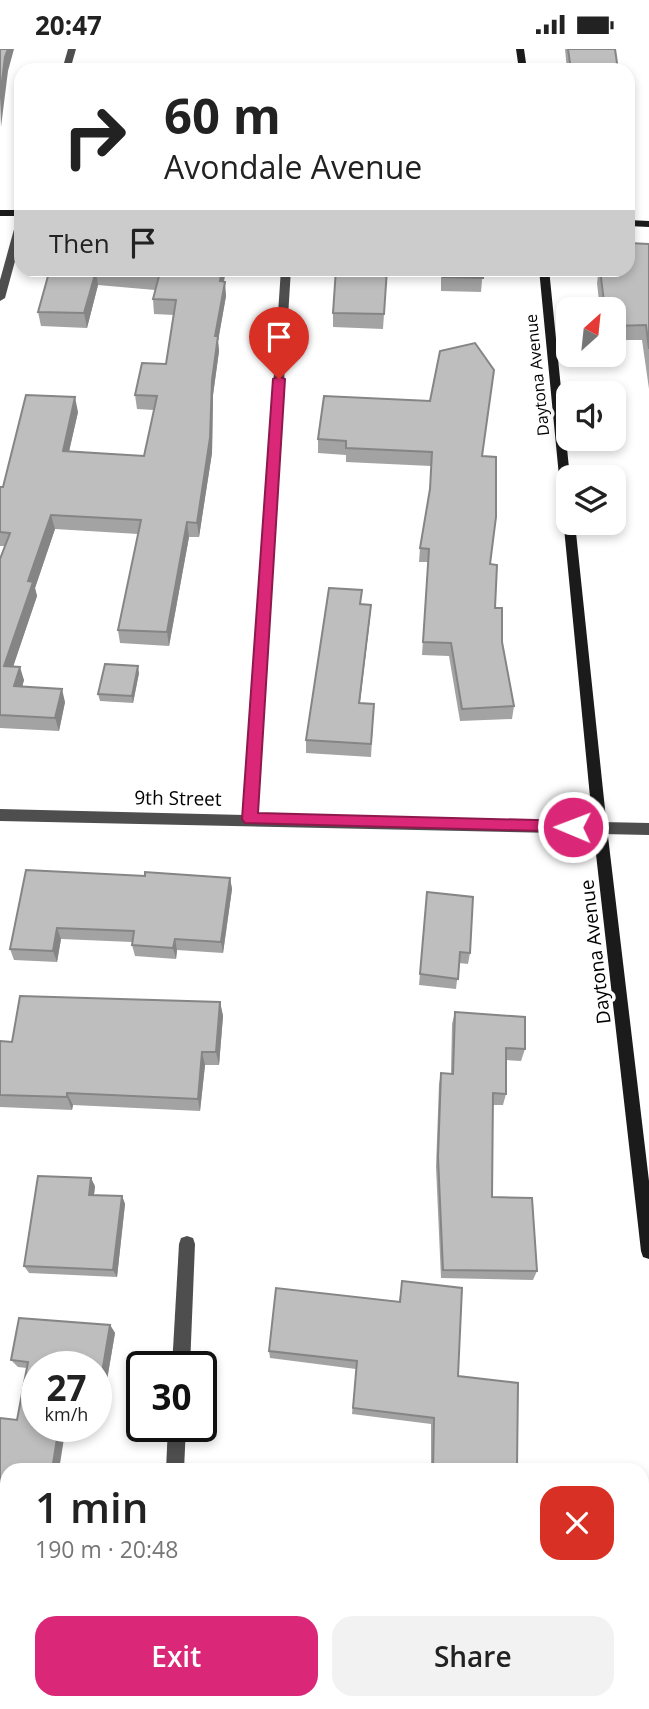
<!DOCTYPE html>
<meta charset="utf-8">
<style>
body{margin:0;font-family:"Open Sans",sans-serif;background:#f2f2f2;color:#222;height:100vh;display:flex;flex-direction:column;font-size:26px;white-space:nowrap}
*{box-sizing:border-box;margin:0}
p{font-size:23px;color:#767676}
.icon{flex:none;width:38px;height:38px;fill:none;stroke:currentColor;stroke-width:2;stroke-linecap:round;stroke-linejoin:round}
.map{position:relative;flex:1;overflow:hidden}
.sheet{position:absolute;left:0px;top:1414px;width:649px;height:247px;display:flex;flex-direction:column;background:#fff;border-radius:21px 21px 0 0;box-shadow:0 4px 10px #0003}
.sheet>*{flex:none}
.hud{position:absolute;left:14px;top:14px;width:621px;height:214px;border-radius:21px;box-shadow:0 4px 10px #0003;background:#fff;color:#222;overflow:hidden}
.needle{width:46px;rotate:27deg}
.buttons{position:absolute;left:556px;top:248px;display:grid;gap:14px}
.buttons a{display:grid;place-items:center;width:70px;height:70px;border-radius:14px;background:#fff;box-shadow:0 4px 10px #0003;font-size:35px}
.speed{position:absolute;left:21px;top:1302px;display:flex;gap:14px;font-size:35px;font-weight:700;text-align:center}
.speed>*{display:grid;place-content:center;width:91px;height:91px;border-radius:50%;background:#fff;box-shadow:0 4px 10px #0003;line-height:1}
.speed small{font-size:18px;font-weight:400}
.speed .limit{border:4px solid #111;border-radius:10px;background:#fff;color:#111}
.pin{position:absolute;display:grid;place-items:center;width:60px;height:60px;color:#fff;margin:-72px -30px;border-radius:50% 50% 50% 0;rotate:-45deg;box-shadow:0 0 7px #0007}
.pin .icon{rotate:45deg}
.me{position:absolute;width:77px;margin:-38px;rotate:271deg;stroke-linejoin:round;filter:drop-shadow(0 0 5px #0008)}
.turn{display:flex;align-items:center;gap:24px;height:147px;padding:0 35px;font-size:32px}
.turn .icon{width:91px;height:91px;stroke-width:2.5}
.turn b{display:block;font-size:49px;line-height:60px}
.then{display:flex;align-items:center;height:66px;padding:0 35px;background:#0003;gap:14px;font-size:26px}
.round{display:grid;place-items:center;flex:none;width:74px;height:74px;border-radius:21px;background:#f2f2f2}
.summary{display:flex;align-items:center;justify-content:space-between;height:119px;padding:0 35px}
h1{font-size:42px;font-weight:600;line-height:52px}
.primary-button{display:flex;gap:14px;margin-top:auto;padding:14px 35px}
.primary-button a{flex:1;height:80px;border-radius:21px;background:#db2777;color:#fff;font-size:28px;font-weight:600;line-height:80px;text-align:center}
.primary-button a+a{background:#f2f2f2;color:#222}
.status{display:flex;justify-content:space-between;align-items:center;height:49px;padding:0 35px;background:#fff;direction:ltr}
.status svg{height:19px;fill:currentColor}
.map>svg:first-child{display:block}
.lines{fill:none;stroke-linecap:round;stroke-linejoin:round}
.street{fill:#4e4e4e;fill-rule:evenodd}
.secondary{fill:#1b1b1b;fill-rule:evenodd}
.wall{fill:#a3a3a3}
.shaded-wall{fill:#858585}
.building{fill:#bebebe;stroke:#858585;stroke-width:2}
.route{fill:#db2777;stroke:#8e194d;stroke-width:2}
.labels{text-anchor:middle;stroke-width:7;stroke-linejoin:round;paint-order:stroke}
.far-street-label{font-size:16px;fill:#000;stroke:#fff}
.street-label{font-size:19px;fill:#000;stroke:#fff}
</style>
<div class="status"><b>20:47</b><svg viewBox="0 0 49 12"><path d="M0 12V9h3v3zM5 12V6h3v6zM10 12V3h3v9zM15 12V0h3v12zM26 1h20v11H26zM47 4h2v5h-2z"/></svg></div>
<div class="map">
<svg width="649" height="1660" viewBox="0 0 649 1660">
<rect width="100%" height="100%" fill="#fff"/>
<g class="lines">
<!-- street -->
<g class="street">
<polygon points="68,0 76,0 70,21 62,21"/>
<polygon points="21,170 21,190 5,249 0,252 0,231 16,173"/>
<polygon points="281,220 291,220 257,766 649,774 649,786 0,772 0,760 244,766"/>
<polygon points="187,1187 193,1189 195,1195 190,1318 172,1318 179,1195 181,1189"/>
<polygon points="168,1377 186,1377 184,1421 166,1421"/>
<rect x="152" y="1654" width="20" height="6"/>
</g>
<!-- secondary -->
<g class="secondary">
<polygon points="516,0 524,0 527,21 519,21"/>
<rect x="0" y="161" width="21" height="6"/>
<polygon points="628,171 649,172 649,178 628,177"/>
<polygon points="539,220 549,220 570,429 569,474 575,474 607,779 649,1132 649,1210 643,1208 641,1202 593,779"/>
</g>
</g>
<!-- wall -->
<g class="wall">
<polygon points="565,0 615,0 618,21 567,21"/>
<polygon points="649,195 649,340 642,291 614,291 614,261 600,261 597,234 599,220 628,220"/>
<polygon points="50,220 226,220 224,233 226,247 218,292 219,302 213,346 212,404 204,455 199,488 189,488 169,597 120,594 118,581 138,485 55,480 35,539 37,547 13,617 24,631 22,637 65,653 59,682 0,679 0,510 5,497 0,497 0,438 3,438 78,363 69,402 144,407 154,361 137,360 135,346 166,315 174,266 154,265 153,250 155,241 98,236 87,279 41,277 38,263"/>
<polygon points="387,220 383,280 333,278 333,264"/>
<polygon points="441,220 483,220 481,243 441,242"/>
<polygon points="324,347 482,407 490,515 495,559 514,657 512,670 460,672 449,607 422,606 428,513 419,513 420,499 430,445 431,417 346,413 346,406 318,404 318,390"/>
<polygon points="362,555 370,569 360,654 374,655 371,708 306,704 306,691"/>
<polygon points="139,624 133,654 100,652 98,645"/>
<polygon points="145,827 230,829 232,840 223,904 177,901 176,910 135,907 132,896 132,893 61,890 57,913 14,911 10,900"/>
<polygon points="427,843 470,904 468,915 459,914 456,940 419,936"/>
<polygon points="220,953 223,967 219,1016 205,1016 200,1062 73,1056 72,1061 0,1058 0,992 12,993"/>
<polygon points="455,963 525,1000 521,1012 506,1011 506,1045 503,1056 493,1056 492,1148 537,1222 533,1231 441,1229 436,1118 439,1035 441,1024 451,1024 452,975"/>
<polygon points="95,1137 94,1146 122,1147 125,1155 117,1228 29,1224 24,1217"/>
<polygon points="402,1232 458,1327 517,1419 553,1421 431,1421 431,1375 352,1365 356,1320 270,1309 269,1302 399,1253"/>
<polygon points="110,1276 115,1284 102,1360 96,1359 96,1318 37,1318 7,1421 7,1476 0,1476 0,1369 17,1371 27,1319 18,1318 11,1311"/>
<rect x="469" y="1654" width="94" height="6"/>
</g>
<!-- shaded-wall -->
<g class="shaded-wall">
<polygon points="8,0 14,0 8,22 1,78 0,48 5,8"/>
<polygon points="222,220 226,220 221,247 220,232"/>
<polygon points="96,222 98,236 87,279 84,264"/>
<polygon points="225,233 226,247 218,292 219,302 213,346 212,404 199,488 197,474 212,331 215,287"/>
<polygon points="75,348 78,363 66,416 63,402"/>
<polygon points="51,466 55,480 35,539 37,547 9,630 4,617 28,532"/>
<polygon points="187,473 189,488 169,597 167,583"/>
<polygon points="371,556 370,569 358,667 359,654"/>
<polygon points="138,617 139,624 133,654 132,647"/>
<polygon points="20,618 24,631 19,650 14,637"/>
<polygon points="62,640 65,653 59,682 55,669"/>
<polygon points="230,829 232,840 223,904 221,893"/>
<polygon points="57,879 61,890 57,913 53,902"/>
<polygon points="175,890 177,901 176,910 173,899"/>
<polygon points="220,953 223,967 219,1016 216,1003"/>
<polygon points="202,1003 205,1016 200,1062 198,1050"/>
<polygon points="67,1044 73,1056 72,1061 67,1048"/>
<polygon points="91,1129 95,1137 93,1154 89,1146"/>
<polygon points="122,1147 125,1155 117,1228 113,1221"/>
<polygon points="110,1276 115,1284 102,1360 97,1354"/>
<polygon points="59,1377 66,1377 59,1421 52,1421"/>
</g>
<!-- building -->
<g class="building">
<polygon points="0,0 8,0 5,8 0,48"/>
<polygon points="568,0 615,0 618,21 571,21"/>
<polygon points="628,194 649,195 649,300 646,276 614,277 614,261 605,261 600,220 628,220"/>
<polygon points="50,220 222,220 220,232 225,233 215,287 218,287 212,331 210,389 197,474 187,473 167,583 118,581 141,471 51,466 28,532 33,533 4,617 20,618 14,637 62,640 55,669 0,666 0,510 10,484 0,483 0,438 3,438 26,346 75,348 63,402 144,407 157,347 135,346 142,314 166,315 176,251 153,250 159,227 96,222 84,264 38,263"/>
<polygon points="336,220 387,220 384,265 333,264"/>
<polygon points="442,220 483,220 483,229 443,228"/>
<polygon points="475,294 494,321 482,407 496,408 496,468 490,515 497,516 495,559 502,559 502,593 514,657 462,660 451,594 423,593 429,500 420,499 430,440 432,403 346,399 346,392 318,390 324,347 430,352 440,302"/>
<polygon points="329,539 362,541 360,555 371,556 359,654 374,655 371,695 306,691"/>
<polygon points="105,615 138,617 132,647 98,645"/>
<polygon points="26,821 145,827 145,823 230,829 221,893 175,890 173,899 132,896 134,882 57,879 53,902 10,900"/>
<polygon points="427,843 473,848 470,904 460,903 458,930 420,925"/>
<polygon points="20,947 220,953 216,1003 202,1003 198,1050 67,1044 67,1048 0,1046 0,992 12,993"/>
<polygon points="455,963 525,968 525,1000 506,999 506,1045 493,1044 492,1148 532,1149 537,1222 443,1221 438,1108 441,1024 453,1025"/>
<polygon points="38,1127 91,1129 89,1146 122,1147 113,1221 24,1217"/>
<polygon points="402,1232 462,1239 458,1327 518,1334 517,1419 553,1421 433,1421 434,1369 353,1359 357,1312 269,1302 276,1239 400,1253"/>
<polygon points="19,1269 110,1276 97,1354 96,1354 96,1318 37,1318 37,1377 59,1377 52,1421 7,1421 7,1474 0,1473 0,1369 17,1371 28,1313 11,1311"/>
<polygon points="7,1502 7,1616 0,1615 0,1544"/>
<rect x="259" y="1654" width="137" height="6"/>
<rect x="472" y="1654" width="91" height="6"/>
</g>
<!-- route -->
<polygon class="route" points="279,327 285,330 258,764 573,772 578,774 581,778 578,783 245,774 242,770 273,330"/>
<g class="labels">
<!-- far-street labels -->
<g class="far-street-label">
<text transform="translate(537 326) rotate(-96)" y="6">Daytona Avenue</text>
</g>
<!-- street labels -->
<g class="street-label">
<text transform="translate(178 749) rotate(1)" y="7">9th Street</text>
<text transform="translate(595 903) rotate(-97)" y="7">Daytona Avenue</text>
</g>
</g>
</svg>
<div class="buttons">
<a><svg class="needle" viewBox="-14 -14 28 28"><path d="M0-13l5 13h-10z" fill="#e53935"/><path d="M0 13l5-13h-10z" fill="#767676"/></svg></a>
<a><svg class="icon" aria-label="sound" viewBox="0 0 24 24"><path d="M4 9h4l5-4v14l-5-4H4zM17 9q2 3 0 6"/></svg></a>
<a><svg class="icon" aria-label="layers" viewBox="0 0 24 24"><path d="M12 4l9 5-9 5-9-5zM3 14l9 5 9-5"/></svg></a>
</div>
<div class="speed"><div>27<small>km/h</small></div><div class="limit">30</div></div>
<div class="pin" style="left:279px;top:330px;background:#d93025"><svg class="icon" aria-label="arrive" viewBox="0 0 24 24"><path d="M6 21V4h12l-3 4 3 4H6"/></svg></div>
<svg class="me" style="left:573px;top:778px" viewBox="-20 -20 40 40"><circle r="17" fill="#db2777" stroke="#fff" stroke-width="3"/><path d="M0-11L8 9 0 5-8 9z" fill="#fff"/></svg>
<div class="hud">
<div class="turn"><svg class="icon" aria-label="right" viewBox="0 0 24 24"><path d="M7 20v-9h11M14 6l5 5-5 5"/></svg><div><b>60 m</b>Avondale Avenue</div></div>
<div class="then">Then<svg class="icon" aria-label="arrive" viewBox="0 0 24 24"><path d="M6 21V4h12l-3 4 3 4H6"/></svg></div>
</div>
<section class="sheet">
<div class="summary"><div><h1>1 min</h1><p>190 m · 20:48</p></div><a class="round" style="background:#d93025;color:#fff"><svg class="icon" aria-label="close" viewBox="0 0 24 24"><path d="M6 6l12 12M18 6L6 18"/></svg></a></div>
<div class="primary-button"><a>Exit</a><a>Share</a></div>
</section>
</div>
